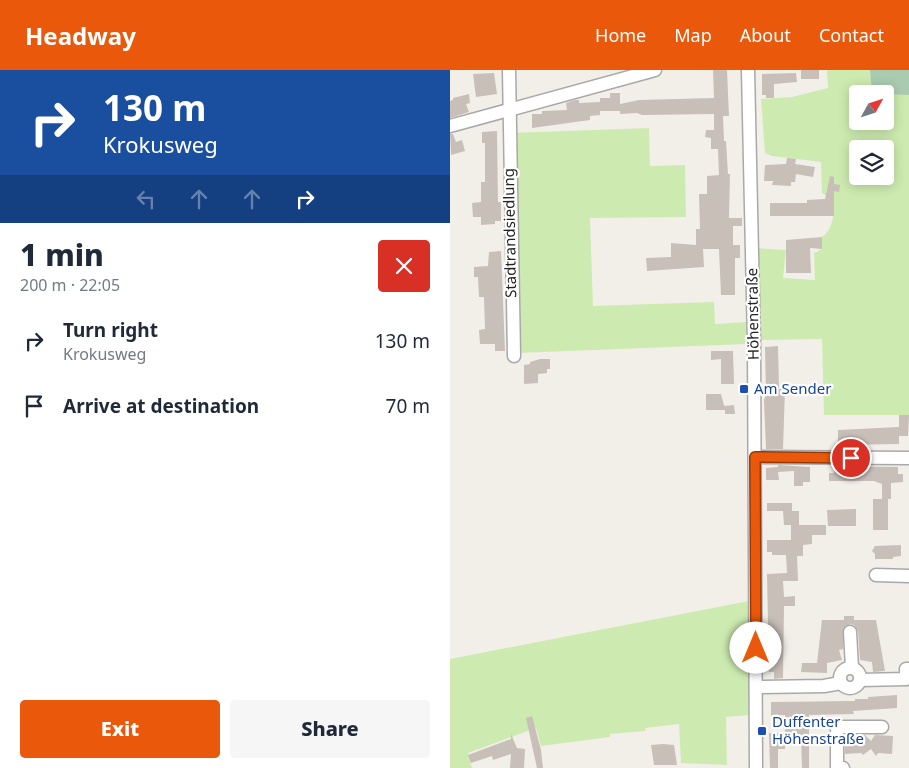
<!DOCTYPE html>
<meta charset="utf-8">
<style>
body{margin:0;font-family:"Noto Sans",sans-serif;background:#f6f6f7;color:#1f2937;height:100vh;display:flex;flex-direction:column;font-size:19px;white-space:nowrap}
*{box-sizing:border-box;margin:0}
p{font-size:16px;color:#747a83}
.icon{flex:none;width:28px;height:28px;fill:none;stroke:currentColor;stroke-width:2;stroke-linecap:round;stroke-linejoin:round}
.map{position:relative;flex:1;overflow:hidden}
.side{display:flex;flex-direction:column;background:#fff;width:450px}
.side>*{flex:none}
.banner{background:#1a4fa0;color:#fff;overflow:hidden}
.needle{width:32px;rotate:50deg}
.buttons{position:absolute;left:399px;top:15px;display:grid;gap:10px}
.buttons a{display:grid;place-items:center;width:45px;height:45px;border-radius:5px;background:#fff;box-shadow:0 2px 12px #0003;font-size:25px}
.pin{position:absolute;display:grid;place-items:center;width:42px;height:42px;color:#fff;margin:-21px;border:2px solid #fff;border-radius:50%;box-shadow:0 1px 5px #0007}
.me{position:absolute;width:55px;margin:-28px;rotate:0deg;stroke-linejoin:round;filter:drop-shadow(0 0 4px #0008)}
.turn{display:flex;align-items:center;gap:18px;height:105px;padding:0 20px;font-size:22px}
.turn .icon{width:65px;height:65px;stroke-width:2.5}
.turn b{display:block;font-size:35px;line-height:42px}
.lanes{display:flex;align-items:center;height:48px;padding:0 20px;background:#0003;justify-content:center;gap:25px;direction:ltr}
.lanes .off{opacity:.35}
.round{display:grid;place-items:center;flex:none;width:52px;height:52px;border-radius:5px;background:#f6f6f7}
.summary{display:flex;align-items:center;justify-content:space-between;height:85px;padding:0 20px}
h1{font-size:30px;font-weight:800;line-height:38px}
.action{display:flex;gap:10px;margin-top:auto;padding:10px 20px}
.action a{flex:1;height:58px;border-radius:5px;background:#ea580c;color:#fff;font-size:20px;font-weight:800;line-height:58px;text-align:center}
.action a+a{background:#f6f6f7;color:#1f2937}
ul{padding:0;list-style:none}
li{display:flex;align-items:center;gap:15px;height:65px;padding:0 20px}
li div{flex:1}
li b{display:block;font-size:19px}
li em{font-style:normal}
header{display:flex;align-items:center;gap:30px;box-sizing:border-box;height:70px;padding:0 25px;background:#ea580c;color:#fff}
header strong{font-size:24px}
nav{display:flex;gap:28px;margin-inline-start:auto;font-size:18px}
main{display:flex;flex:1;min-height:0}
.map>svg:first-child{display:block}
.grass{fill:#cdebb0;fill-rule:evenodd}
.cemetery{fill:#aacbaf}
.building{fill:#c7bfb8}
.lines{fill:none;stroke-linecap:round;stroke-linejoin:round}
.minor-casing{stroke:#a9a9a9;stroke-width:15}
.minor{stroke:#fff;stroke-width:12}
.route-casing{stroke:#983908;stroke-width:12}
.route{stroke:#ea580c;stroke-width:9}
.transit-dot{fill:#1a4fb4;stroke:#fff;stroke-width:2}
.labels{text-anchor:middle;stroke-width:4.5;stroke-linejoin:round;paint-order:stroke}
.street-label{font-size:15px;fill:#222;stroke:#fff}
.transit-label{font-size:15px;fill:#164399;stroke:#fff;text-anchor:start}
</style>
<header>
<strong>Headway</strong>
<nav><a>Home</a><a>Map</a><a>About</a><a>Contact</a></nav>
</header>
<main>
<section class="side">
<div class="banner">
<div class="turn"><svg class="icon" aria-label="right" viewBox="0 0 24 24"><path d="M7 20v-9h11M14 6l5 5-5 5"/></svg><div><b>130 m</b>Krokusweg</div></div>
<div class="lanes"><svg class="icon off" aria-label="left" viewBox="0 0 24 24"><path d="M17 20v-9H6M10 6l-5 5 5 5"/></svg><svg class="icon off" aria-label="ahead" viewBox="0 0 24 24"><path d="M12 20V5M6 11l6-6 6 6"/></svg><svg class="icon off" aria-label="ahead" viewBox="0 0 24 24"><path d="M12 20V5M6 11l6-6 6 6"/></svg><svg class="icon" aria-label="right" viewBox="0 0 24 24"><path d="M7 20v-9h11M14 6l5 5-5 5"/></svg></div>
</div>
<div class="summary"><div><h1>1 min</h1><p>200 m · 22:05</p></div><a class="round" style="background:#d93025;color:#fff"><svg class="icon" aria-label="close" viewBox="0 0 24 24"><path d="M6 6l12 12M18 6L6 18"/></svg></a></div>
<ul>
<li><svg class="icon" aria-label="right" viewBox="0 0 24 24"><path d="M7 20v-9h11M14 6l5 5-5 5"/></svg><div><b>Turn right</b><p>Krokusweg</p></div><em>130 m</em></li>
<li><svg class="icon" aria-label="arrive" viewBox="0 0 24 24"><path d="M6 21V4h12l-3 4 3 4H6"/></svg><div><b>Arrive at destination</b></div><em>70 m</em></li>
</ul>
<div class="action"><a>Exit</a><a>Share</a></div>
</section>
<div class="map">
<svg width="459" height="698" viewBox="0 0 459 698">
<rect width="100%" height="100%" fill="#f2efe9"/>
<!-- grass -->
<g class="grass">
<path d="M 377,0 L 420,0 L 422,24 L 408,24 L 408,51 L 435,51 L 435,25 L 459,25 L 459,345 L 374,345 L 372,269 L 308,270 L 306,178 L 336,180 L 333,208 L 365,210 L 364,183 L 372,179 L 372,167 C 383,160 384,144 384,132 L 372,123 L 371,92 L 322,86 L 315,83 L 311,29 L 342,27 L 378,18 ZM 408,79 L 435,79 L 435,106 L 408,106 Z"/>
<polygon points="199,58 200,96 235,95 236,147 140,148 143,236 264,232 265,254 296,252 296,274 68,283 61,63"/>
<polygon points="299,531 299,645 276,647 277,695 231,693 229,654 195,658 196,661 160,664 160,667 91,676 86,658 18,683 22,698 0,698 0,589"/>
</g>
<!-- cemetery -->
<polygon class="cemetery" points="420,0 459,0 459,25 422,24"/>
<!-- building -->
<g class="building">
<polygon points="263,0 277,0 279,46 273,46 274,71 276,71 278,104 280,104 279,148 292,148 292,156 283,156 283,175 290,175 290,188 285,188 285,225 271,225 269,179 253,179 254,197 197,201 196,188 221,187 221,173 246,175 246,159 250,159 249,124 257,124 257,106 269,105 268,79 261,79 261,68 255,67 256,60 264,60 264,44 192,45 187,43 170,44 170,41 150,41 150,45 140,46 140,50 82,58 82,44 92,44 92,41 117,40 116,33 125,30 129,30 129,33 150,32 150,28 160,28 160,23 170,23 170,34 189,30 264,28"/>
<rect x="351" y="0" width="18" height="9"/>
<polygon points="44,3 47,24 26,27 23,4"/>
<polygon points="346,3 347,12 324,14 324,28 316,28 316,25 312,25 312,4"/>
<polygon points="19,24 20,33 16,34 19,42 0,48 0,31 3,30 3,28"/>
<polygon points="47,61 48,132 51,132 51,151 45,151 45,154 31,155 31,147 23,147 22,133 31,132 31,112 35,112 35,73 32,73 32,62"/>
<polygon points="0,64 3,64 6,72 12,70 15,81 1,85"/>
<polygon points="337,88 346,89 345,94 365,97 363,107 346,104 345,112 341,112 341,116 322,115 323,111 314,111 315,95 336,94"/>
<polygon points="380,106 384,107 384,114 390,115 389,122 384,121 384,146 320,146 320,133 357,133 357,130 375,129"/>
<polygon points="372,167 372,179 360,178 361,203 336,203 336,170"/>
<polygon points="51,181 55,281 45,281 45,274 30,274 29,260 35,259 34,227 29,227 28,207 24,207 24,197 38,196 39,182"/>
<polygon points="328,276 329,319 335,319 333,379 316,379 314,330 316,325 315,277"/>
<polygon points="261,281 283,281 284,314 271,314 271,289 261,290"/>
<polygon points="90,289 100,289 100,299 97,299 97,303 88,304 88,313 74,314 74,295 80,294 80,292"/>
<polygon points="256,324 271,324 275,339 274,336 284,335 285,344 275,344 275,340 256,340"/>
<polygon points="449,345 459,345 458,366 449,366 449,374 388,375 388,360 449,357"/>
<polygon points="328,395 360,397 360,412 353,412 353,416 344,416 344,401 328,402 329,410 316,410 316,398 328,397 328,401"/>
<polygon points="384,396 448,397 448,404 453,404 453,412 441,413 441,429 438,429 438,460 423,460 423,429 432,429 432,414 424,411 379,411 379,403 384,403"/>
<polygon points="317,433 342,433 342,441 349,441 349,455 376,455 376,465 362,465 362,474 353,475 353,486 347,486 348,511 333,511 334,527 345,526 345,536 334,536 333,608 324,609 324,602 319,602 317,504 337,503 336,485 322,485 322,482 317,482 317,470 341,470 341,455 334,455 333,441 317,441"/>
<polygon points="406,439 406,456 378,456 377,440"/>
<polygon points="451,475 451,486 443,487 443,489 425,489 425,484 422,481 425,476"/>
<polygon points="394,546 404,546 404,550 426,550 435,601 423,602 422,592 410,590 408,561 404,555 400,554 393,559 393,579 389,580 392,590 377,593 377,603 351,602 352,593 367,593 372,550 394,550"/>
<polygon points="447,625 447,638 403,641 404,644 359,645 359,698 352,698 351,667 335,667 335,679 328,679 328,698 320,698 319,663 335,663 335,645 321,646 321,632 405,631 405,629 418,629 418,627"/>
<polygon points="82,646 91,680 93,698 87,698 76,648"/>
<polygon points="61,664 67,678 75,679 74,698 60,698 61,684 43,690 42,686 21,693 18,685 61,669"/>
<polygon points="398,665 415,665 421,671 425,665 443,666 442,684 428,683 426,686 421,679 413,685 411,683 395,684 395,670 398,670"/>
<polygon points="213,674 224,675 227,695 204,695 201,675"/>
</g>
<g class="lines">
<defs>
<g id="minor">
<polyline points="59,0 64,286"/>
<polyline points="298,0 304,274 306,698"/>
<polyline points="0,56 205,0"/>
<polyline points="305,387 459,388"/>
<polyline points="426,505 459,506"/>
<polyline points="400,562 402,598"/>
<circle cx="400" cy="608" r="10"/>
<polyline points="410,610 456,609 456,599 459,599"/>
<polyline points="306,617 374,616 391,613"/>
<polyline points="393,698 387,697 387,657 432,657"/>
</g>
</defs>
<!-- minor casing -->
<use href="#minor" class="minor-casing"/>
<!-- minor -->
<use href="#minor" class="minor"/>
</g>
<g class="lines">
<defs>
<polyline id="route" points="306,578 305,387 401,388"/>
</defs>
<!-- route casing -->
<use href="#route" class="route-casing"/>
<!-- route -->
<use href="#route" class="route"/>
</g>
<!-- markers -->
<g class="transit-dot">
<rect x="289" y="314" width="10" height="10" rx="2.5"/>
<rect x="307" y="656" width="10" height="10" rx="2.5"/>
</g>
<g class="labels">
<!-- street labels -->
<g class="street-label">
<text transform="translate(60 163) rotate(-91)" y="5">Stadtrandsiedlung</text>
<text transform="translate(303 244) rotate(-91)" y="5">Höhenstraße</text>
</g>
<!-- transit labels -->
<g class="transit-label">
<text x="304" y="324">Am Sender</text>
<text x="322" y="657">Duffenter<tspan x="322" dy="17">Höhenstraße</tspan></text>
</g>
</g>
</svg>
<div class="buttons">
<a><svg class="needle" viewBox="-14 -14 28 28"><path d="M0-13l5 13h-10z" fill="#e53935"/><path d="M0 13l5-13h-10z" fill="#747a83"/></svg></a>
<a><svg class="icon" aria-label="layers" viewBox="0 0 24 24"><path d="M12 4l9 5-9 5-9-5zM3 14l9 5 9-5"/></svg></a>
</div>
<div class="pin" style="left:401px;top:388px;background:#d93025"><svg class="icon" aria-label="arrive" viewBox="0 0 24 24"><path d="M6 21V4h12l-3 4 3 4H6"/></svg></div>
<svg class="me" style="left:306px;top:578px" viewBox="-20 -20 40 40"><circle r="19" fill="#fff"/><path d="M0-13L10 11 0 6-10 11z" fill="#ea580c"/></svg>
</div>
</main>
